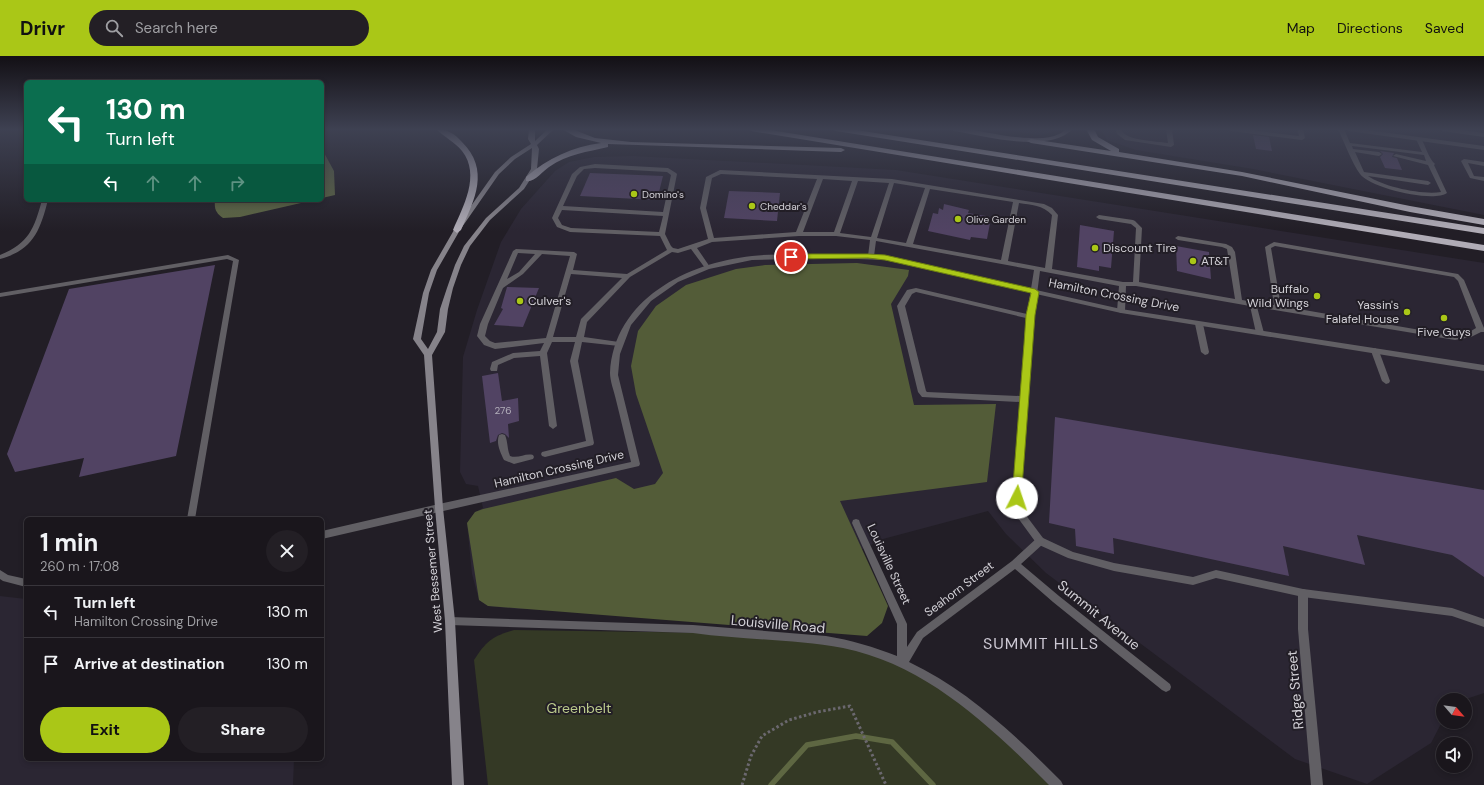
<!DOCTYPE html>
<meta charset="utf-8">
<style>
body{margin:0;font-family:"DM Sans",sans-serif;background:#231f25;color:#f1f3f6;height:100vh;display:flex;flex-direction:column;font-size:15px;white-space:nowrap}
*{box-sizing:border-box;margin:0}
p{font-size:13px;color:#9f9fa3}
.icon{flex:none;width:22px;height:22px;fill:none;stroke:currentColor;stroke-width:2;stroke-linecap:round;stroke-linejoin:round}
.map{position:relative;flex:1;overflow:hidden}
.side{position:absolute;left:24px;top:461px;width:300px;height:244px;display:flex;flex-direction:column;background:#1a161c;border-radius:6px;box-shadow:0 2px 6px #0003,0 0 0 1px #38353b}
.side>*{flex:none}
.guide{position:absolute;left:24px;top:24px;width:300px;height:122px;border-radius:6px;box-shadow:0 2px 6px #0003,0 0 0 1px #38353b;background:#0b6e4f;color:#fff;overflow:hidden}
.needle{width:26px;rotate:118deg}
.tools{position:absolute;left:1436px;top:637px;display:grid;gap:8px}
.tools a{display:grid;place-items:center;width:36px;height:36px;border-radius:50%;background:#1a161c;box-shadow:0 2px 6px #0003,0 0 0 1px #38353b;font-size:20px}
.pin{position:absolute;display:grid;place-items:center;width:34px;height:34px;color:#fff;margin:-17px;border:2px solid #fff;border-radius:50%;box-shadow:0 1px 4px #0007}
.me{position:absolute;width:44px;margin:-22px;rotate:4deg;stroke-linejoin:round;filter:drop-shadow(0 0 3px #0008)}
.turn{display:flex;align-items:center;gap:14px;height:84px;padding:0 16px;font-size:18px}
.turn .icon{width:52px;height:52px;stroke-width:2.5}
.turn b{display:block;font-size:28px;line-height:34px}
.lanes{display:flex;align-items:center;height:38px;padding:0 16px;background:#0003;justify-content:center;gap:20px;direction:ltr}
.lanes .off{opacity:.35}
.round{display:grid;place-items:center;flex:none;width:42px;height:42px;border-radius:21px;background:#231f25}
.summary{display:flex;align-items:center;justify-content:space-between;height:68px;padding:0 16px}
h1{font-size:24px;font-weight:700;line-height:30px}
.button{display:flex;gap:8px;margin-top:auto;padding:8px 16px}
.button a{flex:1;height:46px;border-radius:24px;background:#aac717;color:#111;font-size:16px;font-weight:700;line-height:46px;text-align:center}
.button a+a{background:#231f25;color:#f1f3f6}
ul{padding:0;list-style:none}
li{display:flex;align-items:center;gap:12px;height:52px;padding:0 16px;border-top:1px solid #38353b}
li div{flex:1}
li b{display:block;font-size:15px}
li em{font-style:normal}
header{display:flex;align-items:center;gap:24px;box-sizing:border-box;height:56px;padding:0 20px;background:#aac717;color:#111}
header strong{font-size:19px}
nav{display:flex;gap:22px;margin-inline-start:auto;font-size:14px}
.search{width:280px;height:36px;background:#231f25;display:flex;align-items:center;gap:10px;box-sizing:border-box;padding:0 14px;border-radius:22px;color:#9f9fa3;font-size:15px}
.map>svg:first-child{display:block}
.built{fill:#2b2633}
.green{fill:#343925}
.forest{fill:#535c38}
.water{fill:#5e6742}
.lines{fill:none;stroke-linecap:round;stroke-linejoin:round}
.stream{stroke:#5e6742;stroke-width:5.5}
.building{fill:#514363}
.path{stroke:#6b686f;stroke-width:3;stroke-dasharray:2.5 2.5;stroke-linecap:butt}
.service{fill:#615f64;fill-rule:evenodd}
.minor{fill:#615f64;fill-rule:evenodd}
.tertiary{fill:#615f64;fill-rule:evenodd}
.secondary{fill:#86838a;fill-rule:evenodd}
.trunk{fill:#b0acb6;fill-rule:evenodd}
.route{fill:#aac717;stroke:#6e810f}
.poi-dot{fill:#aac717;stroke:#221e26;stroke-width:1.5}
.labels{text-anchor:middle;stroke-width:4;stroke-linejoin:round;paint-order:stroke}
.far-poi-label{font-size:10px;fill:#d3d1d7;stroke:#221e26;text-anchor:start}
.number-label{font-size:10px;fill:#b2aeba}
.poi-label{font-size:12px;fill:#d3d1d7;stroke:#221e26;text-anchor:start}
.street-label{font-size:12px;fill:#d3d1d7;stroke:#221e26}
.near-street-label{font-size:14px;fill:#d3d1d7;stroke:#221e26}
.near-park-label{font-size:14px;fill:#bccb8c;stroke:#221e26}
.near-neighbourhood-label{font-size:16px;letter-spacing:1px;fill:#cecad5;stroke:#221e26}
</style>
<header>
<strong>Drivr</strong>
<div class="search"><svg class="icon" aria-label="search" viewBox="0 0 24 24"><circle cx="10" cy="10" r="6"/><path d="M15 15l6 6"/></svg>Search here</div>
<nav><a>Map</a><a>Directions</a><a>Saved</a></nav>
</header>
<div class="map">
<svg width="1484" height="729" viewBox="0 0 1484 729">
<rect width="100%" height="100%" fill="#221e26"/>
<!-- built -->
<g class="built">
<polygon points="997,73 1057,73 1050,77 1040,79"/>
<polygon points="1101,73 1484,73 1484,159 1253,113 1136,94 1107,84"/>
<polygon points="633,100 896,114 1484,207 1484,637 1463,644 1443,644 1443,664 1431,687 1367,728 1295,703 1046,517 1006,478 988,455 883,483 860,494 882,567 689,555 518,553 488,550 479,544 472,518 467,467 475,456 483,452 478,430 466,428 460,416 463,301 477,254 501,186 521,153 555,115 569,106 594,101"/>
<polygon points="0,540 26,543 26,703 294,703 293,729 0,729"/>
</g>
<!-- green -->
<path class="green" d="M 514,574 L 717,577 L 855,591 L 921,617 L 987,662 L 1056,729 L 488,729 L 474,604 C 486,585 493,580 514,574 Z"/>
<!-- forest -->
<polygon class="forest" points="857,207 909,214 908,220 891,248 914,349 996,348 987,426 840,445 888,550 882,567 867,580 488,550 479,544 467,467 475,456 483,453 616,422 634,433 655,428 663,417 636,338 631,310 638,275 656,250 686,229 736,213 765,209"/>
<!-- water -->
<g class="water">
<polygon points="322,93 334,115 335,139 322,142"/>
<path d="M 215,144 L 314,144 L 240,161 L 223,162 C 216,157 214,153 215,144 Z"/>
</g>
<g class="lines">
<!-- stream -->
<polyline class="stream" points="771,729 807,689 856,680 892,686 933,729"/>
</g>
<!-- building -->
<g class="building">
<polygon points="1253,79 1269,81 1272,95 1256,93"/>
<polygon points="1380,95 1394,97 1392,101 1397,102 1402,114 1385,112 1380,101 1383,98"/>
<polygon points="590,117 663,120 657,144 580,140"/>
<polygon points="729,135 780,137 777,165 724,162"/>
<polygon points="944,148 969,154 968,157 986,160 985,167 990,167 987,183 971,181 970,184 928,175 933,157 938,158 939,152 943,154"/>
<polygon points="1080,169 1114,175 1111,212 1099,210 1099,215 1077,211"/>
<polygon points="1176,190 1209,196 1211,223 1177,215"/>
<polygon points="215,209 176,400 79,421 84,402 15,416 7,398 69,233"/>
<polygon points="507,231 539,232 523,271 494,269 503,253 501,252"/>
<polygon points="498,317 502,345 518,342 519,365 508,368 509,382 505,378 502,377 498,379 496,385 490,387 482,320"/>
<polygon points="1055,361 1484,434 1484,521 1452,499 1357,479 1365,509 1283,490 1289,520 1113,482 1114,498 1076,490 1075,473 1049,467"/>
</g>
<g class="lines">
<!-- path -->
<polyline class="path" points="742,729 751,700 762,680 789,664 817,656 850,650 886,729"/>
<!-- service -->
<g class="service">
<path d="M 1115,73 L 1121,73 C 1124,85 1157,85 1168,87 L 1166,73 L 1172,73 L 1174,89 L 1171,91 L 1125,84 L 1117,78 Z"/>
<polygon points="1228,73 1243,73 1299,80 1297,73 1303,73 1305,82 1302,84 1231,75"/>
<path d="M 1338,73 L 1344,73 L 1350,87 L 1422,96 L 1416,83 L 1421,82 C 1425,89 1429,103 1435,108 L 1434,109 L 1447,137 C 1433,147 1370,132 1360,118 C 1352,107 1344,86 1338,73 ZM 1352,90 L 1424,99 L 1426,105 L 1396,98 L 1393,100 L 1428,109 L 1441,136 C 1422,139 1384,131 1368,120 L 1428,129 L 1431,127 L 1428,125 L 1364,116 L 1355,96 L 1379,100 L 1382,98 L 1379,96 L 1353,93 Z"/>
<polygon points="1439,73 1453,73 1484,77 1484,81 1442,75"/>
<polygon points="1464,103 1484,106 1484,110 1468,107 1474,120 1484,121 1484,125 1470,122 1461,105"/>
<path d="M 595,108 L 668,112 L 676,117 L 677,118 L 665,178 L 671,190 L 673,192 L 678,193 L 708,183 L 700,152 L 706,121 L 720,114 L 892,123 L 1044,148 L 1052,152 L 1058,159 L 1052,213 L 1123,226 L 1133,226 L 1136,172 L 1131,168 L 1099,163 L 1096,161 L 1099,159 L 1133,164 L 1135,165 L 1142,172 L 1139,226 L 1235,243 L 1227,193 L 1222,191 L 1178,184 L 1175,182 L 1178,180 L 1226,188 L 1232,191 L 1235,196 L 1242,244 L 1274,249 L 1265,191 L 1274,186 L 1458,218 L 1464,224 L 1484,272 L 1484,276 L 1481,276 L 1471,281 L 1455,284 L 1257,251 L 1264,277 L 1260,279 L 1256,277 L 1250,250 L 1136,230 L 1126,230 L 1125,255 L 1121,257 L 1117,255 L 1119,230 L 1040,215 L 1034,261 L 1021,442 L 1025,458 L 1043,482 L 1073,496 L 1114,507 L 1193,521 L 1216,514 L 1303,533 L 1452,552 L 1484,563 L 1484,571 L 1452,560 L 1303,541 L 1216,522 L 1193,529 L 1114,515 L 1068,502 L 1037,488 L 1018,462 L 1013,442 L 1020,346 L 922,341 L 918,336 L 897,250 L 907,234 L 916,232 L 1027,258 L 1034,214 L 876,185 L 874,200 L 871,202 L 868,200 L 870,184 L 836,180 L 799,180 L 712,186 L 697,192 L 710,211 L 707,213 L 705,212 L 691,193 L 678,197 L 672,196 L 630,221 L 587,266 L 584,281 L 619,286 L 623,288 L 619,290 L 582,286 L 578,305 L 594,387 L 593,389 L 545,401 L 542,400 L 541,398 L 542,396 L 586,385 L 570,305 L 575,286 L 552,286 L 547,297 L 557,370 L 553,373 L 549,370 L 540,300 L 514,302 L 498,309 L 497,315 L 491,315 L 490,313 L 492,306 L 513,297 L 540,295 L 544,287 L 495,293 L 484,289 L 477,280 L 480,268 L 513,195 L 516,193 L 574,196 L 577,198 L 573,214 L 627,218 L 667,194 L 660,180 L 570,176 L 557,171 L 552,162 L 572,118 L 580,111 ZM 595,112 L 667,116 L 671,119 L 663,156 L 563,150 L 577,120 L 584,113 ZM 721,118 L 817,123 L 796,176 L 714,182 L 706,152 L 712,122 ZM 823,123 L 852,125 L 834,176 L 803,176 ZM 858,125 L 889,127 L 871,181 L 840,177 ZM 894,127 L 925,132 L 906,187 L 877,182 ZM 930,133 L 1013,146 L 1001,204 L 913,188 ZM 1019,147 C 1031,149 1043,149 1052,159 L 1045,212 L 1008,205 ZM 562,154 L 663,160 L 659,176 L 571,172 L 562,169 L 558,162 ZM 1275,190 L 1454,221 L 1458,225 L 1476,272 L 1466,278 L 1455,280 L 1281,250 L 1271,192 ZM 518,197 L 535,198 L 519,216 L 507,223 ZM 542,198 L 570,200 L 546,282 L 495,287 L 490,285 L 485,280 L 488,268 L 503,232 L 523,218 ZM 571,218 L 622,222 L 581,263 L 576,281 L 553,281 ZM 916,236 L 1026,262 L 1020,340 L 927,336 L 926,335 L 905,250 L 912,238 Z"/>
<path d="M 42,144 L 48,144 C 40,175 33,194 0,203 L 0,199 C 29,187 34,173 42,144 Z"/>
<polygon points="228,199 239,204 195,463 187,463 233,205 227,203 0,241 0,237"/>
<polygon points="1196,266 1199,266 1203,268 1209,296 1208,298 1205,299 1201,296 1195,268"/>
<polygon points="1375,292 1379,295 1390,325 1389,327 1386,328 1382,325 1371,295"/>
<path d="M 502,378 L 505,379 C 508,386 507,393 510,400 C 518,403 525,397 533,399 L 534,401 L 533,403 L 514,408 L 504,404 C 500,396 496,387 499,379 Z"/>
</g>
<!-- minor -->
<g class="minor">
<polygon points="1346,73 1360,73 1484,90 1484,94 1349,75"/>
<path d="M 831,198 L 885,200 L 1121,253 L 1484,309 L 1484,315 L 1121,257 L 885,204 L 831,202 L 752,204 L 709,213 L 678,226 L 651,245 L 631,269 L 620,298 L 618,319 L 640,408 L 639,410 L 439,456 L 436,455 L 435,452 L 436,449 L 439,448 L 631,406 C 626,385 621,364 616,344 C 614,335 610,325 610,317 C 614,243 687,207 752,200 C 777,197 806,199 831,198 Z"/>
<path d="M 856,463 L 859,464 L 860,467 L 907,568 L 907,591 L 917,576 L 1012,505 L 1037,482 L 1040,481 L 1043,482 L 1045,485 L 1043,488 L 1021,508 L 1059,540 L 1170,628 L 1171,631 L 1170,634 L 1166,636 L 1162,634 L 1053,546 L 1015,513 L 923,582 L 909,606 C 968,634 1015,679 1061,725 L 1063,729 L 1049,729 C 991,671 927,609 843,592 C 794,583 743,584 693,577 L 450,569 L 447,568 L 445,565 L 447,562 L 450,561 L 693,569 L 826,580 C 851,584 874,591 897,600 L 897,568 L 852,467 L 853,464 Z"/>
<polygon points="1303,533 1306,534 1308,537 1308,573 1323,729 1311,729 1298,573 1298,537 1300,534"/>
</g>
<!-- tertiary -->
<g class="tertiary">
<polygon points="439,448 442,449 443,452 442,455 439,456 322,483 322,475"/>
<polygon points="0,514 8,519 26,523 26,531 3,525 0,523"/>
</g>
<!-- secondary -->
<g class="secondary">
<path d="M 529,73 L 535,73 L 535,85 L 548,73 L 554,73 L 537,89 L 539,93 L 537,113 L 524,133 L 490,164 L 470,190 L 461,209 L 453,232 L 448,253 L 445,276 L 432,299 L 443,452 L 455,565 L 464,729 L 452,729 L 445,565 L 435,452 L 424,299 L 413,283 L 423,237 L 431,214 L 454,174 L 495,116 L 511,101 L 531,88 L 528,83 ZM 532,92 L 531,113 L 519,132 L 486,162 L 464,190 L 455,209 L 447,232 L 440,253 L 437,276 L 428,293 L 421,283 L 429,237 L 437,214 L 460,174 L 499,118 L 515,103 Z"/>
<path d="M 951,73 C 978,72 1004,82 1031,82 C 1040,83 1051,82 1059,78 C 1065,75 1065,73 1073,73 C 1047,98 986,80 954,75 Z"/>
</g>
<!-- trunk -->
<g class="trunk">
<path d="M 436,73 C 447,73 455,78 462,86 C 490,114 475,143 461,174 L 457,177 L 453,174 C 463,151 481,119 462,95 C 455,86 444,81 436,73 Z"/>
<path d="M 562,73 L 572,73 L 595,82 L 631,86 L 841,92 L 845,94 L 841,96 L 608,88 L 608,91 C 587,96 568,98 549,111 C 543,115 534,127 526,125 L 526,121 C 548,102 572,91 601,87 L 576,81 Z"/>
<polygon points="747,73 764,73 1484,189 1484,195 751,75"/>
<polygon points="832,73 850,73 1484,172 1484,178 836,75"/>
<polygon points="1086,73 1094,73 1098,81 1119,93 1119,96 1242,116 1410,150 1484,163 1484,169 1410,156 1242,120 1031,87 1027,85 1031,83 1111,95 1092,84"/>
</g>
</g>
<!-- sky -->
<linearGradient id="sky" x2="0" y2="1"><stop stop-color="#131015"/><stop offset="0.42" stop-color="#3e4152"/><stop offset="1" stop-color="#3e4152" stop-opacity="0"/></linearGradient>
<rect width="1484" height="175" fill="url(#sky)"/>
<!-- route -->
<polygon class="route" points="868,198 885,199 1035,233 1039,236 1035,259 1021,445 1017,446 1012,442 1024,288 1026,259 1031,237 885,204 868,202 791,203 787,201 791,198"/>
<!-- markers -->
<g class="poi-dot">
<circle cx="634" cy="138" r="4"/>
<circle cx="752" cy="150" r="4"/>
<circle cx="958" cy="163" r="4"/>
<circle cx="1095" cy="192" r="4"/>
<circle cx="1193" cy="205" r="4"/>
<circle cx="1317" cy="240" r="4"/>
<circle cx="520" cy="245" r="4"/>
<circle cx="1407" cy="256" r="4"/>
<circle cx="1444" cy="262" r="4"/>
</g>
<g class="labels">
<!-- far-poi labels -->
<g class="far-poi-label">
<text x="642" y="142">Domino's</text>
<text x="760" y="154">Cheddar's</text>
<text x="966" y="167">Olive Garden</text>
</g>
<!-- number labels -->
<g class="number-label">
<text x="503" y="358">276</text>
</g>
<!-- poi labels -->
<g class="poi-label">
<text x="1103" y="196">Discount Tire</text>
<text x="1201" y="209">AT&amp;T</text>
<text x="1309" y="237" text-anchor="end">Buffalo<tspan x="1309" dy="14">Wild Wings</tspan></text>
<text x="528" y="249">Culver's</text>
<text x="1399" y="253" text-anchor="end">Yassin's<tspan x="1399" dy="14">Falafel House</tspan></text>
<text x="1444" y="280" text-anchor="middle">Five Guys</text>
</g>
<!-- street labels -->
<g class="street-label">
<text transform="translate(1114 239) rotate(11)" y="4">Hamilton Crossing Drive</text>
<text transform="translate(559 413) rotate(-13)" y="4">Hamilton Crossing Drive</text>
<text transform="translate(889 508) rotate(65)" y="4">Louisville Street</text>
<text transform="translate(433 515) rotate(-95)" y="4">West Bessemer Street</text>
<text transform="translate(959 533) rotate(-37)" y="4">Seahorn Street</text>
</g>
<!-- near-street labels -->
<g class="near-street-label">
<text transform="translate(1099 559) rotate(39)" y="5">Summit Avenue</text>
<text transform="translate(778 568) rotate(5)" y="5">Louisville Road</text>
<text transform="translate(1295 634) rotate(-95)" y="5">Ridge Street</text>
</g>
<!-- near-park labels -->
<g class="near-park-label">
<text x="579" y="657">Greenbelt</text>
</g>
<!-- near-neighbourhood labels -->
<g class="near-neighbourhood-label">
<text x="1041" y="593">SUMMIT HILLS</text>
</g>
</g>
</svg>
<div class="tools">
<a><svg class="needle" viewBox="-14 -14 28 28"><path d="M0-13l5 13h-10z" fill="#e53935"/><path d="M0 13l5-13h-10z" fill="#9f9fa3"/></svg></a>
<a><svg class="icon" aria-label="sound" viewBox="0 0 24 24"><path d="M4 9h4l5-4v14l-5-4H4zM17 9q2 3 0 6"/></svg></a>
</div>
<div class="pin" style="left:791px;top:201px;background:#d93025"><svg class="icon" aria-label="arrive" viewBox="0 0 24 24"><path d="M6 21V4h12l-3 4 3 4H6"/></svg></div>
<svg class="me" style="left:1017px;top:442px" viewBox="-20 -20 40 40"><circle r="19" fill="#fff"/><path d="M0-13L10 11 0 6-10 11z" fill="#aac717"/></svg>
<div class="guide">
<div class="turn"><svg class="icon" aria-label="left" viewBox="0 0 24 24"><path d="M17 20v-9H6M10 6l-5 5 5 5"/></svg><div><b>130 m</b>Turn left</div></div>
<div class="lanes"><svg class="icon" aria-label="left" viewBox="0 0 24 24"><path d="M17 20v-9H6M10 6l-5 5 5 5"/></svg><svg class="icon off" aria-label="ahead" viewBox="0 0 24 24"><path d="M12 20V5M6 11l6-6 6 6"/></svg><svg class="icon off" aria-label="ahead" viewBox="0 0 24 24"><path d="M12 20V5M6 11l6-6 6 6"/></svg><svg class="icon off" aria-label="right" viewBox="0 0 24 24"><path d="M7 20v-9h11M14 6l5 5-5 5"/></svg></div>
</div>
<section class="side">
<div class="summary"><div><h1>1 min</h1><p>260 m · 17:08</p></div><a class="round"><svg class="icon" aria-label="close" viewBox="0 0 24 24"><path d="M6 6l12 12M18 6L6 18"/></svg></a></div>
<ul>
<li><svg class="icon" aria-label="left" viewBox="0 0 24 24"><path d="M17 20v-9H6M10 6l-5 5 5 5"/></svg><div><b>Turn left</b><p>Hamilton Crossing Drive</p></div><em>130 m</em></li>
<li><svg class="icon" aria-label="arrive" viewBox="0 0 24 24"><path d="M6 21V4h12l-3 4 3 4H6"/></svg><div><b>Arrive at destination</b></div><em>130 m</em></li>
</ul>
<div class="button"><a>Exit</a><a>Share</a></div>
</section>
</div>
